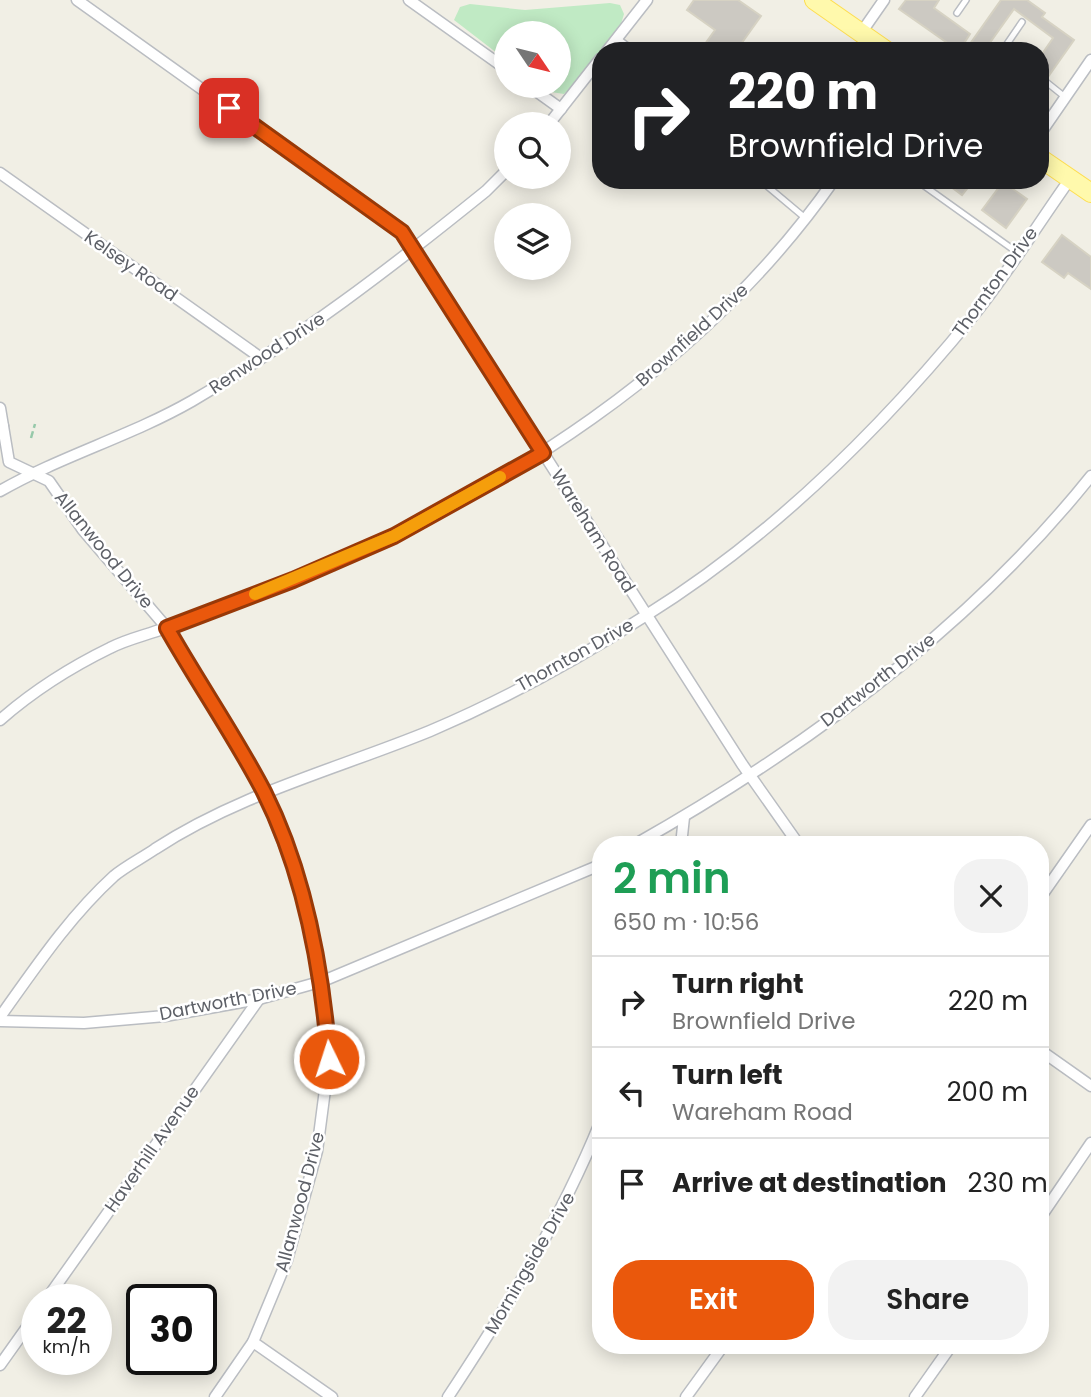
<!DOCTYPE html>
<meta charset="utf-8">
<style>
body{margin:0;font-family:Poppins,sans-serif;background:#f2f2f2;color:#222;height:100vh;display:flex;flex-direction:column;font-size:26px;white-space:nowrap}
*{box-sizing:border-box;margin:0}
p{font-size:23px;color:#767676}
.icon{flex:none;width:38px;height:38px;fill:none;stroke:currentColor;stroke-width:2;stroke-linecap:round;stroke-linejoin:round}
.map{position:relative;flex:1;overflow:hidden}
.side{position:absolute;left:592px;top:836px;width:457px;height:518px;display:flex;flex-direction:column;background:#fff;border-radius:28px;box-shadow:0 4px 18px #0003}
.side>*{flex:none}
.hud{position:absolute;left:592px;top:42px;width:457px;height:147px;border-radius:28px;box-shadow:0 4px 18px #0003;background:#202124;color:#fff;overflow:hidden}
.needle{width:46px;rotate:125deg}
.fabs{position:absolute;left:494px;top:21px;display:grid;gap:14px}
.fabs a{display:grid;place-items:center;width:77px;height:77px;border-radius:50%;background:#fff;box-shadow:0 4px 18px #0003;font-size:35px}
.speed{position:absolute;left:21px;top:1284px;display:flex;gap:14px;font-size:35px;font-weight:700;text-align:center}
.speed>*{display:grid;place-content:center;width:91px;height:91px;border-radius:50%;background:#fff;box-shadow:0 4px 18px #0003;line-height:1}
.speed small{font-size:18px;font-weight:400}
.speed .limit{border:4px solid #111;border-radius:10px;background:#fff;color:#111}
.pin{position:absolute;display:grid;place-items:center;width:60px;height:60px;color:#fff;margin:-30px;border-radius:14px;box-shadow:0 4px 10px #0006}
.me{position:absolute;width:77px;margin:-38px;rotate:356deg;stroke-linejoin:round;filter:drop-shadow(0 0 5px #0008)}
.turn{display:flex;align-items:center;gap:24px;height:147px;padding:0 21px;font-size:32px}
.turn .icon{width:91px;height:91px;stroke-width:2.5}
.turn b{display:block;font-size:49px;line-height:60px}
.round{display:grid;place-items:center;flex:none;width:74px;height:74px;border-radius:28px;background:#f2f2f2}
.head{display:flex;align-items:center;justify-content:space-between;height:119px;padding:0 21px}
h1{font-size:42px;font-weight:600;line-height:52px;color:#1e9e55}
.primary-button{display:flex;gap:14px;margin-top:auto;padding:14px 21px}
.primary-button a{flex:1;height:80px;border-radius:28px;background:#ea580c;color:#fff;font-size:28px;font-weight:600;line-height:80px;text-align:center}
.primary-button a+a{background:#f2f2f2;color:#222}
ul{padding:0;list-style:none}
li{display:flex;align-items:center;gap:21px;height:91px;padding:0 21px;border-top:2px solid #e0e0e0}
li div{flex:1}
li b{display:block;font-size:26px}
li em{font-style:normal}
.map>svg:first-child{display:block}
.green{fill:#c0eac4}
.building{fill:#ccc9c2;stroke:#d6d2c3;stroke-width:2}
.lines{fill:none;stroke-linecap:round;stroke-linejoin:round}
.lane-casing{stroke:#babdc2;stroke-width:8}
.street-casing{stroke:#babdc2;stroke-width:13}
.primary-casing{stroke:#fede51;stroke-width:20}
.path{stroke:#97c9aa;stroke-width:2.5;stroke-dasharray:7 3.5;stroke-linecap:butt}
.lane{stroke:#fff;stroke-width:5}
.street{stroke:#fff;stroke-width:10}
.primary{stroke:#fff9ac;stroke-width:18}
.route-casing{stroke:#983908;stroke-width:18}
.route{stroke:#ea580c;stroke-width:12}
.slow{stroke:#f59e0b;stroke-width:12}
.labels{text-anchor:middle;stroke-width:5;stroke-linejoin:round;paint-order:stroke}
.street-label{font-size:18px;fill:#5d6067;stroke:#fff}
</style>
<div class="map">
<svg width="1091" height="1397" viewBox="0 0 1091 1397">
<rect width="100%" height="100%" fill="#f1efe5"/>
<!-- green -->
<polygon class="green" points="610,3 620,5 624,14 621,24 577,82 564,94 551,92 542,86 558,86 558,33 506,33 506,60 454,20 460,7 470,4 525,10"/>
<!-- building -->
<g class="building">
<polygon points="694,0 738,0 761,16 736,51 700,51 715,30 687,10"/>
<polygon points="906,0 939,0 934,8 970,34 959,51 899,9"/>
<polygon points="1001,0 1027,0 1045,13 1042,17 1074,40 1048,77 1040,72 1040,57 1053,38 1014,9 984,51 970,44"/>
<polygon points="942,180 974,180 962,195"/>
<polygon points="1003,182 1027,199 1006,228 982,210"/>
<polygon points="1062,235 1091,257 1091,289 1068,273 1064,278 1042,262"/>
</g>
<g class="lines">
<defs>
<g id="lane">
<polyline points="957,13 966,0"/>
<polyline points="617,38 634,51"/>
<polyline points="765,48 768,51"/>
<polyline points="1010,51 1007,44 1022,22"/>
<polyline points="1040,77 1065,97"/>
<polyline points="760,180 804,217"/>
<polyline points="916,180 1018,253"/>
</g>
<g id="street">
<polyline points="77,0 402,232 742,764 799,845"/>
<polyline points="409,0 506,69"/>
<polyline points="861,33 884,0"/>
<polyline points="607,51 647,0"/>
<polyline points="529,86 561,109"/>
<polyline points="549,124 600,59"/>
<polyline points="1040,134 1091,60"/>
<polyline points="0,173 261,358"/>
<polyline points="0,408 3,426"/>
<polyline points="0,423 3,426 9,462 49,481 83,530 167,628 264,793 300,886 323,981 329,1059 317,1151 287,1260 253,1342 215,1397"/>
<path d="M 0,491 C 61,456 131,436 192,401 C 297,340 392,267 486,191 L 506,171"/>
<path d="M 0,720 C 32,692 71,667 110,648 C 127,639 147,635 165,628 C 208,613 251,597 293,580 C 501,495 703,367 834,180"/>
<path d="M 634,845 C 804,749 968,630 1091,476"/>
<polyline points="681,845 684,817"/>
<polyline points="1040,898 1091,825"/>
<path d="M 0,1017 C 35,968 69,917 114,876 C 126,866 142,858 155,849 C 239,794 337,769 430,731 C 503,700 578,659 645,616 C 772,537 879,431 973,316 C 1008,273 1038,224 1070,179"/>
<polyline points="0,1021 84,1023 165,1016 259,999 323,981 600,865"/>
<polyline points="1040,1050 1091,1086"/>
<polyline points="1040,1218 1091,1143"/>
<polyline points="46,1300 259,999"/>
<polyline points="253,1342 332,1397"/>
<polyline points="0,1365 37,1313"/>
<path d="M 448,1397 C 506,1309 560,1221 600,1123"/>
<polyline points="686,1397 723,1346"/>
<polyline points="915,1397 951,1346"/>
</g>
<g id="primary">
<polyline points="814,0 887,51"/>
<polyline points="1040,158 1091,193"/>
</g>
</defs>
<!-- lane casing -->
<use href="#lane" class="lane-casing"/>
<!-- street casing -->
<use href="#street" class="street-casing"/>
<!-- primary casing -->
<use href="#primary" class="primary-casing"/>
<!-- path -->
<polyline class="path" points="31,438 35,424"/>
<!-- lane -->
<use href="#lane" class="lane"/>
<!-- street -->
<use href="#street" class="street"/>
<!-- primary -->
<use href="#primary" class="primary"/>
</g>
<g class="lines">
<defs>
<path id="route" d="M 229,108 L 402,232 L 543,453 L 394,536 L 293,580 L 167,628 C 198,683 235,736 264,792 C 305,874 322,968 329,1059"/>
</defs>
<!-- route casing -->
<use href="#route" class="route-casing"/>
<!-- route -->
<use href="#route" class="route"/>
<!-- slow -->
<polyline class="slow" points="255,594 394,536 500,477"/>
</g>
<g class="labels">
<!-- street labels -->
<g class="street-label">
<text transform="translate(131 266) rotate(35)" y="6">Kelsey Road</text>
<text transform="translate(995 282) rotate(-54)" y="6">Thornton Drive</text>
<text transform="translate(692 335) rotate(-42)" y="6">Brownfield Drive</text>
<text transform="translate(267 353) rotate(-33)" y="6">Renwood Drive</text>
<text transform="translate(593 531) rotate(58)" y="6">Wareham Road</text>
<text transform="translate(104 550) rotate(51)" y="6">Allanwood Drive</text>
<text transform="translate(575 655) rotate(-29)" y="6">Thornton Drive</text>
<text transform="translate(878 680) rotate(-38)" y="6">Dartworth Drive</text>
<text transform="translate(228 1001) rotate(-11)" y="6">Dartworth Drive</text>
<text transform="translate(152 1149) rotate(-55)" y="6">Haverhill Avenue</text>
<text transform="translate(300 1202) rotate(-75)" y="6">Allanwood Drive</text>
<text transform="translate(530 1263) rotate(-60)" y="6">Morningside Drive</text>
</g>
</g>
</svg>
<div class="fabs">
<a><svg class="needle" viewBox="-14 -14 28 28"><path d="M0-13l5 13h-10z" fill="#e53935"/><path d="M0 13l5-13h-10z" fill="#767676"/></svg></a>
<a><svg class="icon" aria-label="search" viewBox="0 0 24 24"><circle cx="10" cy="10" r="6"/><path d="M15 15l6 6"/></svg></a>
<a><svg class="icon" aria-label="layers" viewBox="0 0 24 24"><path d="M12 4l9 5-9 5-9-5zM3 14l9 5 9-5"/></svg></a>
</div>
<div class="speed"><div>22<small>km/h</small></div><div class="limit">30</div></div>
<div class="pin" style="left:229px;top:108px;background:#d93025"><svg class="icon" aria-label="arrive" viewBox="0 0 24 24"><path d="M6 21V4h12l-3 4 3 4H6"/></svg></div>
<svg class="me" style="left:329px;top:1059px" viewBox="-20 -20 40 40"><circle r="17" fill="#ea580c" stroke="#fff" stroke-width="3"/><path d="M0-11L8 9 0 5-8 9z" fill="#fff"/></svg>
<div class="hud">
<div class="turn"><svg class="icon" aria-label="right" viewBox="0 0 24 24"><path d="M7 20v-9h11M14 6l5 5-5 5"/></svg><div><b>220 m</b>Brownfield Drive</div></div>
</div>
<section class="side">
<div class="head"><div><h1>2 min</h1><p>650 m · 10:56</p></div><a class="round"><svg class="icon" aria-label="close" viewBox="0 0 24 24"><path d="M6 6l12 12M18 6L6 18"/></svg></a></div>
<ul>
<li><svg class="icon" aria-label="right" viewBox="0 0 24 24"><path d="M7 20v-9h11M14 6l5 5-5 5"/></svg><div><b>Turn right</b><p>Brownfield Drive</p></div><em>220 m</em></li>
<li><svg class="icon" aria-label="left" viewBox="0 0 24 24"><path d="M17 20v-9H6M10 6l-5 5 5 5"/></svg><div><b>Turn left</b><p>Wareham Road</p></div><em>200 m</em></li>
<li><svg class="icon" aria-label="arrive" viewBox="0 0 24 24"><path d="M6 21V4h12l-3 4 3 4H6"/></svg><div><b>Arrive at destination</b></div><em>230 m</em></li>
</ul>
<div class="primary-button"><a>Exit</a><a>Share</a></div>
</section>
</div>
